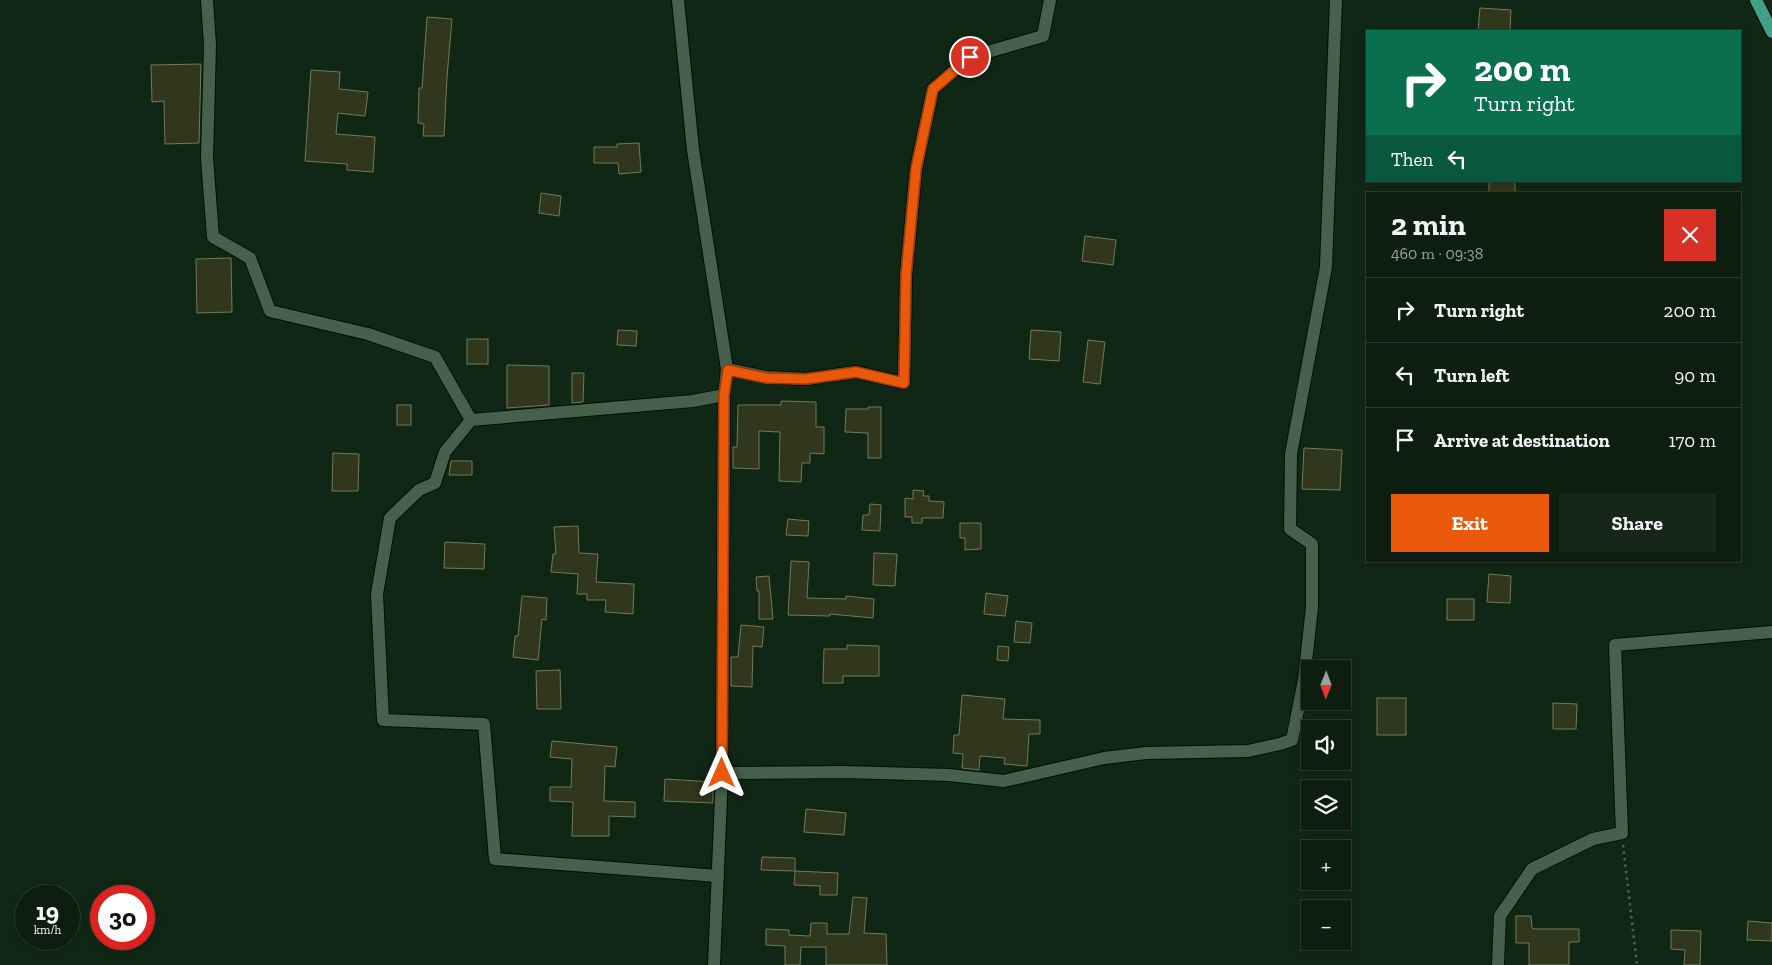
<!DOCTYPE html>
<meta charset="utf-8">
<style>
body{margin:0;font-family:"Zilla Slab",serif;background:#162619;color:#f1f3f6;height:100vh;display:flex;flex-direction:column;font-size:19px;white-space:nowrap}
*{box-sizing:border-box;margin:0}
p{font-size:16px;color:#9aa29f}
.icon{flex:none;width:28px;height:28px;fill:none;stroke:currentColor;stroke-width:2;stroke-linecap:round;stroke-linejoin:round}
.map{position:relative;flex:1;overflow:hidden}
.side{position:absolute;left:1366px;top:192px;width:375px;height:370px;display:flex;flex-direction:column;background:#0d1d10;border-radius:0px;box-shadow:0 2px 8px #0003,0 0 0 1px #2d3b30}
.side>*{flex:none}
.hud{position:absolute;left:1366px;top:30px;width:375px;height:152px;border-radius:0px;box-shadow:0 2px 8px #0003,0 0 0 1px #2d3b30;background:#0b6e4f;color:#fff;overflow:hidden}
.needle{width:32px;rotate:181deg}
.fabs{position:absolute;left:1301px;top:660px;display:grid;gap:10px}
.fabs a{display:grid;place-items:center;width:50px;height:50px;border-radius:0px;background:#0d1d10;box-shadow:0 2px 8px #0003,0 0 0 1px #2d3b30;font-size:25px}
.speed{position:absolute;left:15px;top:885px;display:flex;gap:10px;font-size:25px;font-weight:700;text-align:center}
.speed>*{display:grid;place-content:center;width:65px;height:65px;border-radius:50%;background:#0d1d10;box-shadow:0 2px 8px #0003,0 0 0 1px #2d3b30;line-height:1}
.speed small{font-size:12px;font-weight:400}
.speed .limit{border:8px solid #d22;background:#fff;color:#111}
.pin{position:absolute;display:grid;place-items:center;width:42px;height:42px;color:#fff;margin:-21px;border:2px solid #fff;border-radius:50%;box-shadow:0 1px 5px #0007}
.me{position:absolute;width:55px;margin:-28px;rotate:0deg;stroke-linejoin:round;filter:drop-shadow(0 0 4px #0008)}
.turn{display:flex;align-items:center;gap:18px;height:105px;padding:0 25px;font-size:22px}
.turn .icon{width:65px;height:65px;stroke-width:2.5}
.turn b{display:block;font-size:35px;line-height:42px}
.then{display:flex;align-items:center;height:48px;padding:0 25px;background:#0003;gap:10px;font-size:19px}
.round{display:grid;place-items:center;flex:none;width:52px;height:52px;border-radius:0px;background:#162619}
.overview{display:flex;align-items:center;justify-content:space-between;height:85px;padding:0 25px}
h1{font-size:30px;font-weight:700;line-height:38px}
.primary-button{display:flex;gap:10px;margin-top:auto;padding:10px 25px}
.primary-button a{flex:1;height:58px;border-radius:0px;background:#ea580c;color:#fff;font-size:20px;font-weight:700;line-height:58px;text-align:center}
.primary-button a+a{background:#162619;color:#f1f3f6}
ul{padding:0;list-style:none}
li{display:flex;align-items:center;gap:15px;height:65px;padding:0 25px;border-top:1px solid #2d3b30}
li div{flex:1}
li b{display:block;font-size:19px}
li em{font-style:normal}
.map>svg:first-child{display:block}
.building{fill:#30371c;stroke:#717a5c}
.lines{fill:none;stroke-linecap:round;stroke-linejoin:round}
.minor-casing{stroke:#001002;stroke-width:14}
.major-casing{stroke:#001002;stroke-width:14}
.path{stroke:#4f6252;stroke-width:2.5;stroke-dasharray:2.5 4;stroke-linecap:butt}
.minor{stroke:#47604b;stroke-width:12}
.major{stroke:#409f86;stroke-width:12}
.route-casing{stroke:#983908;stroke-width:12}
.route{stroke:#ea580c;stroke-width:9}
</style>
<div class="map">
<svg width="1772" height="965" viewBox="0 0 1772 965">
<rect width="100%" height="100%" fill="#112715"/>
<!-- building -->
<g class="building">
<polygon points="1480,8 1511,10 1510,31 1478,31"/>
<polygon points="427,17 452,19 447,77 444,136 423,136 424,124 418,123 419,88 422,88"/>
<polygon points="201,64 199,143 165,144 164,101 152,102 151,65"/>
<polygon points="311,70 340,72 339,89 368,92 365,116 338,113 336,134 375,137 373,172 347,170 347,164 305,161"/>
<polygon points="639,143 641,172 619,174 618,163 594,163 594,147 617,147 617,144"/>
<rect x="1489" y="181" width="26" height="13"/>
<polygon points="541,193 561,196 559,216 539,213"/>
<polygon points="1085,236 1116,240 1113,265 1082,261"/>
<polygon points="231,258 232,312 197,313 196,259"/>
<polygon points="618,330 637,331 636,346 617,345"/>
<polygon points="1031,330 1061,332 1059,361 1029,359"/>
<rect x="467" y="339" width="21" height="25"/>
<polygon points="1088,340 1105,342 1100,384 1083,382"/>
<polygon points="507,365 549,366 549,405 507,408"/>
<polygon points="572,373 584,373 583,402 572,403"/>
<polygon points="781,401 816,402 816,427 824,427 824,454 810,453 810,463 802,463 801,482 779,481 780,432 759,431 759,469 733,468 733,447 737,447 738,405 781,405"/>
<rect x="397" y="405" width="14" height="20"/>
<polygon points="868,407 881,407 881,458 868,458 868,433 845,432 846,409 868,409"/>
<polygon points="1304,448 1342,450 1340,490 1302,489"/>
<polygon points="333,453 359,454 358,491 332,491"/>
<polygon points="451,461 472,461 472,475 449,475"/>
<polygon points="913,490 924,491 923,496 929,496 929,501 944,502 943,518 922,518 922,523 912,523 912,517 905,517 905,498 913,499"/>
<polygon points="870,504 881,505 880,531 862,530 863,515 869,515"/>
<polygon points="788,519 809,521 808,536 786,535"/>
<polygon points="960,523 981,523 981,549 965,550 965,538 960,538"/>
<polygon points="578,526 579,553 598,554 596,582 634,584 633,614 605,612 606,600 587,600 587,594 577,594 578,574 551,572 553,554 556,554 554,527"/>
<polygon points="445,542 485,544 484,569 444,568"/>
<polygon points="874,553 897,554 895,586 873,585"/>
<polygon points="791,561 809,562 807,598 846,599 846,596 874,599 873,618 830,614 830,616 788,615"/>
<polygon points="1489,574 1511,576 1510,603 1487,602"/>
<polygon points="769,576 773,619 759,619 759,591 757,591 756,577"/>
<polygon points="986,593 1008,596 1005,616 984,614"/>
<polygon points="522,596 547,598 546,620 542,619 538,660 513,657 515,636 518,636"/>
<rect x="1447" y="599" width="27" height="21"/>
<polygon points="1016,621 1032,623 1030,643 1014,642"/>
<polygon points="741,625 764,627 762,647 753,646 752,687 731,686 731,657 738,657"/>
<polygon points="847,645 879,646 879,676 843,676 843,683 823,683 824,649 847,649"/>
<polygon points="998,646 1009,647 1008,661 997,660"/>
<polygon points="560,670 561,709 537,709 536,671"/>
<polygon points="962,695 1005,699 1003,719 1040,720 1040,734 1029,734 1027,766 1004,764 1005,758 980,756 979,770 962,768 963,754 953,753 954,735 959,735"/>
<rect x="1377" y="698" width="29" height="37"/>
<polygon points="1553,703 1577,704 1576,729 1553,729"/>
<polygon points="552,741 617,747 615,767 605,766 604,801 635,802 635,817 609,816 609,836 572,836 573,802 550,801 550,787 571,787 572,759 550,757"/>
<polygon points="665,779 713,782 713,803 664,801"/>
<polygon points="806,809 846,813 844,835 804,832"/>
<polygon points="762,857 795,858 795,871 761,870"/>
<polygon points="795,871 838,873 837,895 820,895 820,886 794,885"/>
<polygon points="853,897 867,898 864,933 886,934 887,965 826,965 826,947 801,947 800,965 785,965 785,946 766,945 766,929 789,930 789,935 810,936 811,923 827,923 827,934 849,934"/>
<polygon points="1516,916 1531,916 1532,928 1535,929 1579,929 1579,942 1569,942 1569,965 1529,965 1529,943 1516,943"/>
<polygon points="1748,921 1772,923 1772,941 1747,940"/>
<polygon points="1671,930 1701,931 1700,965 1684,965 1685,950 1671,949"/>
</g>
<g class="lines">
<defs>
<g id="minor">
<polyline points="207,0 210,45 207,158 213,237 250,258 270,311 368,334 435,357 471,420"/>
<polyline points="678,0 693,150 727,369 724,395 722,773 714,965"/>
<polyline points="727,369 766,377 806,379 856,372 904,383 906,275 916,169 933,89 970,57 1043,36 1050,0"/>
<polyline points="722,773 844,772 949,775 1004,781 1104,758 1146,753 1248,751 1280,744 1292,740 1304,680 1312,607 1312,544 1290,529 1291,454 1326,267 1336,0"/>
<polyline points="718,876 495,859 484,724 383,720 377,594 390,518 419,490 435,483 445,452 471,420 693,401 724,395"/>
<polyline points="1498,964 1500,916 1532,869 1593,839 1622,833 1615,645 1772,632"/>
</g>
<polyline id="major" points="1756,0 1772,32"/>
</defs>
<!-- minor casing -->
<use href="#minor" class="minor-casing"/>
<!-- major casing -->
<use href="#major" class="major-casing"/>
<!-- path -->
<polyline class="path" points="1623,845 1637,965"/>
<!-- minor -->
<use href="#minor" class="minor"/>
<!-- major -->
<use href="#major" class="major"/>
</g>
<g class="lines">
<defs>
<polyline id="route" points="722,773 724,395 728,370 766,378 806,379 856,372 904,383 906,275 916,169 933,89 970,57"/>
</defs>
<!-- route casing -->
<use href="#route" class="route-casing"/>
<!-- route -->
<use href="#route" class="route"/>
</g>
</svg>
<div class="fabs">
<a><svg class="needle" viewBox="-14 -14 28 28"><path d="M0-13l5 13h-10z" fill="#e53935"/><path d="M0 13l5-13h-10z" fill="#9aa29f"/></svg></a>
<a><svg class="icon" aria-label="sound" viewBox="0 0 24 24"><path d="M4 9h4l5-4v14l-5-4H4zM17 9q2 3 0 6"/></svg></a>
<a><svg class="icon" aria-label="layers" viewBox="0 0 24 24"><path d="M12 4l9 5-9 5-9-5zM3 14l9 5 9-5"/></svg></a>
<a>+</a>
<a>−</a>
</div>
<div class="speed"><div>19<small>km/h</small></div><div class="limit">30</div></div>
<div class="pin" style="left:970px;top:57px;background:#d93025"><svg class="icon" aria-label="arrive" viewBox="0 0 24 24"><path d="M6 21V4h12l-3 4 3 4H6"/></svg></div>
<svg class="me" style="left:722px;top:773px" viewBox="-20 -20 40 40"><path d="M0-17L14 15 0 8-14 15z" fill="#ea580c" stroke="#fff" stroke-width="4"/></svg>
<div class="hud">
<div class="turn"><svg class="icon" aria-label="right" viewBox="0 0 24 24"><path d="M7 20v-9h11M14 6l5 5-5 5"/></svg><div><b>200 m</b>Turn right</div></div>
<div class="then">Then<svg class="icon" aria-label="left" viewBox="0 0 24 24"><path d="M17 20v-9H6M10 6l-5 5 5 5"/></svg></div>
</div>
<section class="side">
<div class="overview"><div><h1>2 min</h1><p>460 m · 09:38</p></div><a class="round" style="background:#d93025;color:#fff"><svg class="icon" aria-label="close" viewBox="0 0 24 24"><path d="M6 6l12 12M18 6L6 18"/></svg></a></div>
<ul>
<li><svg class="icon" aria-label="right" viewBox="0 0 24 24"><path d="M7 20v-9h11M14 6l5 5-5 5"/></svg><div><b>Turn right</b></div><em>200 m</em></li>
<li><svg class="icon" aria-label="left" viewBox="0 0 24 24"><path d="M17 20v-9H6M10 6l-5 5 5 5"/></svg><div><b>Turn left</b></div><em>90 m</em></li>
<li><svg class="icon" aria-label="arrive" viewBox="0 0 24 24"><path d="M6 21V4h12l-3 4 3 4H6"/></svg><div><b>Arrive at destination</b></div><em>170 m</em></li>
</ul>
<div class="primary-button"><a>Exit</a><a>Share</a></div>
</section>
</div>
